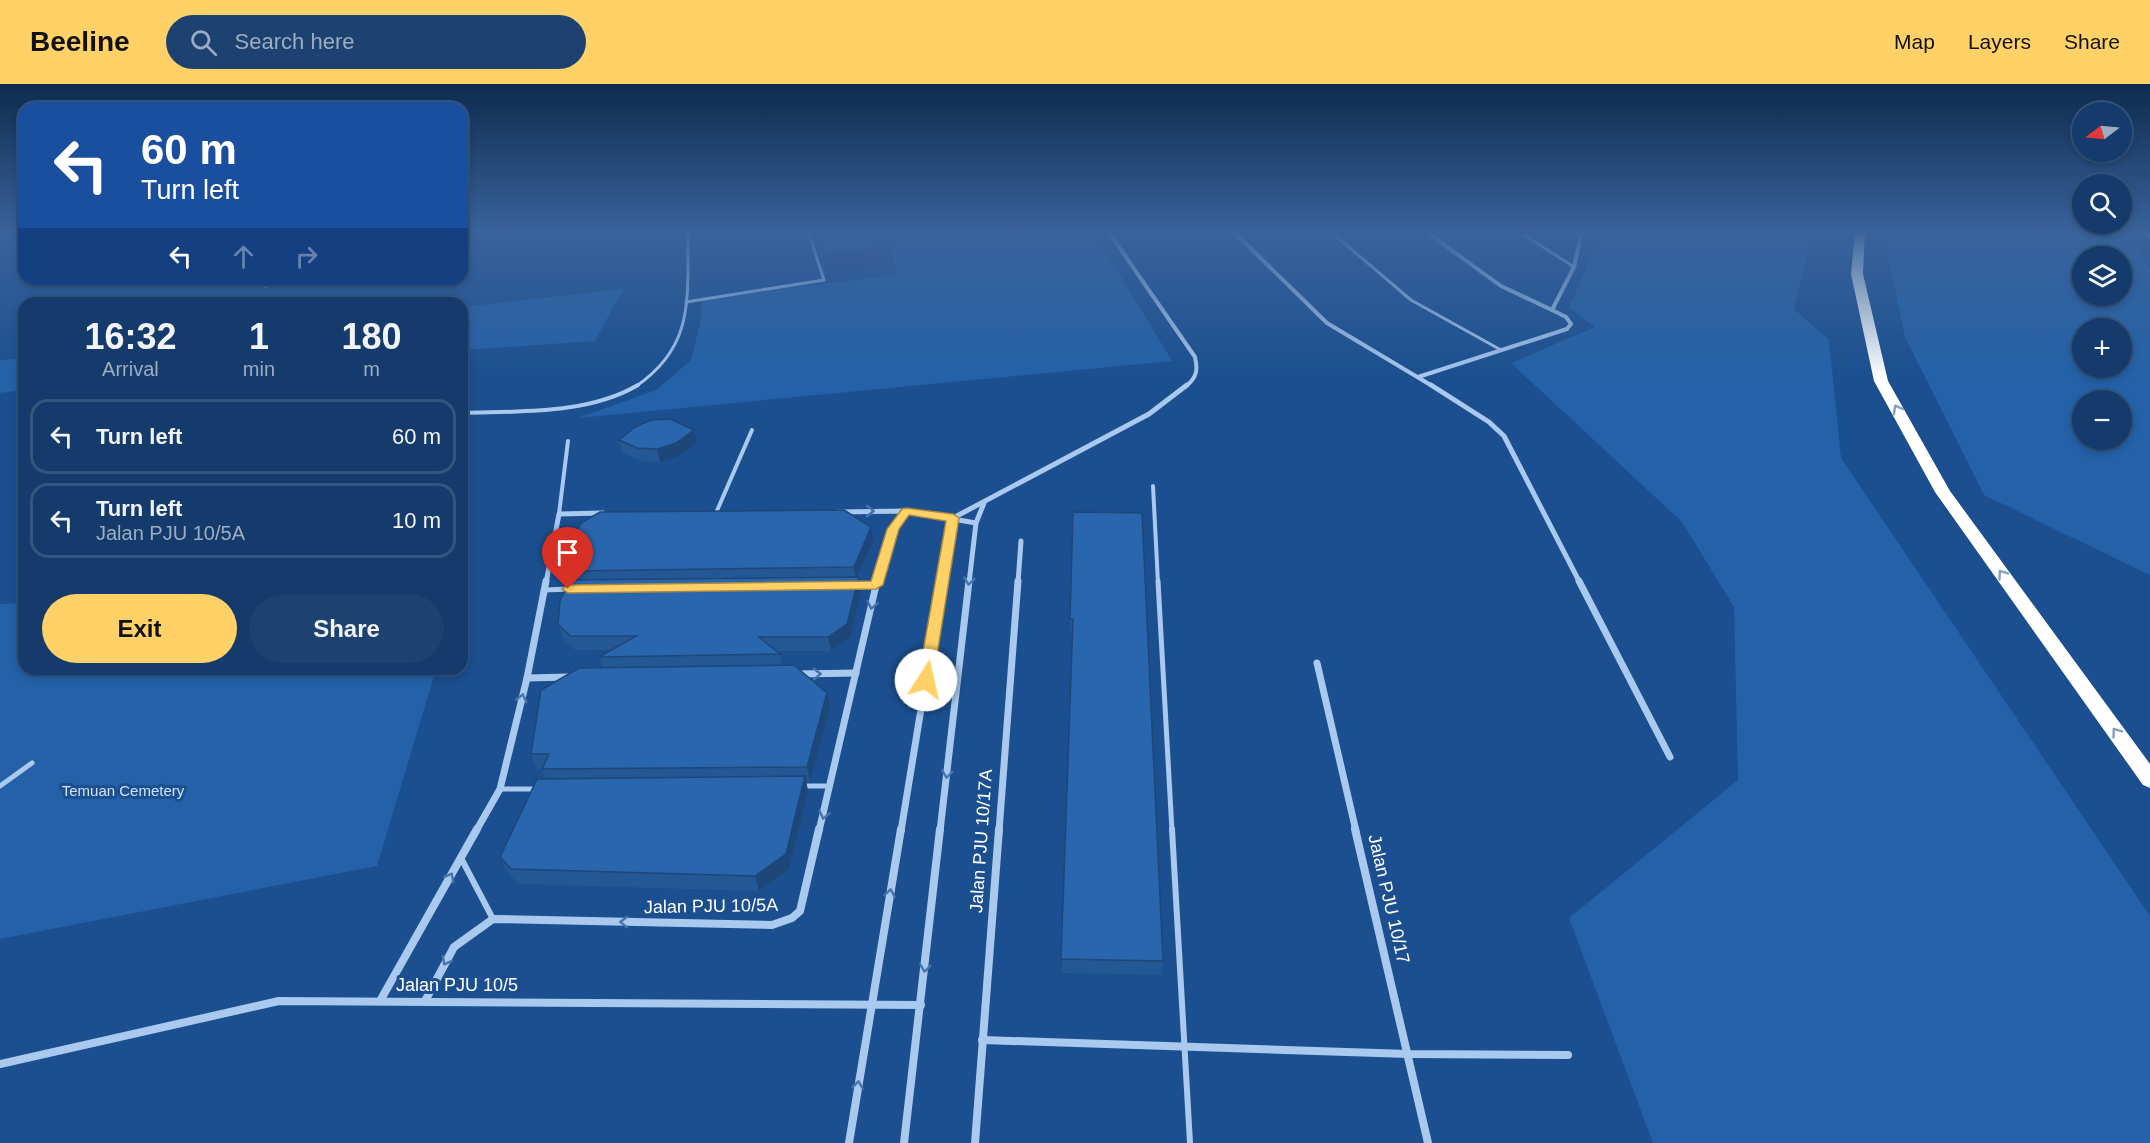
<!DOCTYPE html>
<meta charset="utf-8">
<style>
body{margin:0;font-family:Arial,sans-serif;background:#1d4271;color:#f1f3f6;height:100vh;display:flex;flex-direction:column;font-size:22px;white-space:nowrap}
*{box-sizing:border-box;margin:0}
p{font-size:20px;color:#9dadc1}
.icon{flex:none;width:33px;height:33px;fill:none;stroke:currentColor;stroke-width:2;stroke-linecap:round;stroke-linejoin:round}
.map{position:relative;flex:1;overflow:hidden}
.sheet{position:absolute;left:18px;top:213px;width:450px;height:378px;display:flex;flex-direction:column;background:#143b6b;border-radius:18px;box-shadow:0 3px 9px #0003,0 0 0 2px #33557e}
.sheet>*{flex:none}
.top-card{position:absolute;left:18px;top:18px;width:450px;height:183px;border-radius:18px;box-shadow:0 3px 9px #0003,0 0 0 2px #33557e;background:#1a4fa0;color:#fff;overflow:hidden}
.needle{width:39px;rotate:254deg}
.fabs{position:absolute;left:2072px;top:18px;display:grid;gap:12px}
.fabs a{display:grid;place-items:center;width:60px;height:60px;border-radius:50%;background:#143b6b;box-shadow:0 3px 9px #0003,0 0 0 2px #33557e;font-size:30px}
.pin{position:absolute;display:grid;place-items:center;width:51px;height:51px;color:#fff;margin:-62px -26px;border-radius:50% 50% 50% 0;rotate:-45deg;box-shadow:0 0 6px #0007}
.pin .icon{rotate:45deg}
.me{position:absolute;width:66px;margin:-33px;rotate:10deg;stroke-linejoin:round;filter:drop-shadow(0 0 4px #0008)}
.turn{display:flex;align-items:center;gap:21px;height:126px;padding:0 24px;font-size:27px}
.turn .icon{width:78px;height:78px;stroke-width:2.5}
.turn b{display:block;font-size:42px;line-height:51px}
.lanes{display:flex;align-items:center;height:57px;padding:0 24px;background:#0003;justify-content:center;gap:30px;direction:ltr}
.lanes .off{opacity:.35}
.eta{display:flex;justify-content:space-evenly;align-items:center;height:102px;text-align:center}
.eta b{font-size:36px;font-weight:600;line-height:42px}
.primary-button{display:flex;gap:12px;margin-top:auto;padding:12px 24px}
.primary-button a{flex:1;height:69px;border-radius:36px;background:#ffd166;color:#111;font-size:24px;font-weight:600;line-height:69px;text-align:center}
.primary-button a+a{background:#1d4271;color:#f1f3f6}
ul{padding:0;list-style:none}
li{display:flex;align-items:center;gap:18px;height:75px;margin:0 12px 9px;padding:0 12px;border:3px solid #33557e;border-radius:18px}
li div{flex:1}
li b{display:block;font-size:22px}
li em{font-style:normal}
header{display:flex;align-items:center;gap:36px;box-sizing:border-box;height:84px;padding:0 30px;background:#ffd166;color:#111}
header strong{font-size:28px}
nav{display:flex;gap:33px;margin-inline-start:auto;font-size:21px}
.search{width:420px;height:54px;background:#1d4271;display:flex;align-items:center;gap:15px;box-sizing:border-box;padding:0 21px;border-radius:33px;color:#9dadc1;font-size:22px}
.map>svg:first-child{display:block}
.green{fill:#2461a8;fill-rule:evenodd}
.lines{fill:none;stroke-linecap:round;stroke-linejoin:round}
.lane-far3{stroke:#a9c9ee;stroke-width:3}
.lane-far2{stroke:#a9c9ee;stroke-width:4}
.lane-far1{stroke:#a9c9ee;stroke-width:5}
.lane{stroke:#a9c9ee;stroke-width:6}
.street-far3{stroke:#a9c9ee;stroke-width:4}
.street-far2{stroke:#a9c9ee;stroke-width:5}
.street-far1{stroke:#a9c9ee;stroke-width:7}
.street{stroke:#a9c9ee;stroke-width:8}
.highway{fill:#fff;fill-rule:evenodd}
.wall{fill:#245895}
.shaded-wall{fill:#1d4779}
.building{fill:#2a66ad;stroke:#1d4779;stroke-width:1.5}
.oneway{stroke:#829ec1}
.oneway2{stroke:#4674ac}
.route{fill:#ffd166;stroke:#a68842;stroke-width:1.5}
.labels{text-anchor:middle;stroke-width:6;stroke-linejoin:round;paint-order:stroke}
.park-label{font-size:15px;fill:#cfe3fa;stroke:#1b4f8f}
.near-street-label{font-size:18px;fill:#fff;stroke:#1b4f8f}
</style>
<header>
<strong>Beeline</strong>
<div class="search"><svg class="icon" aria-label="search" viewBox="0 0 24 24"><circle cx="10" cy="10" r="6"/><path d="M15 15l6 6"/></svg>Search here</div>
<nav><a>Map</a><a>Layers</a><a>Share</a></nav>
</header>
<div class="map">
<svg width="2150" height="1059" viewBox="0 0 2150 1059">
<rect width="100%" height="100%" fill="#1b4f8f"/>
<!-- green -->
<g class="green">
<polygon points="884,147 1093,147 1172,277 578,334 656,306 691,276 700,240 702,216 898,190"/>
<polygon points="1602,147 1813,147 1794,225 1829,256 1841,374 2150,832 2150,1059 1653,1059 1569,834 1738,696 1734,523 1682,438 1511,279 1595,243 1569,224"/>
<path d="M 1886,147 L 2118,147 L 2131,156 L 2150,184 L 2150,491 L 1984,411 L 1905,253 L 1884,154 ZM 2121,172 L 2121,212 L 2082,212 L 2082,172 ZM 2121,244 L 2121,284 L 2082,284 L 2082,244 ZM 2121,316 L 2121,356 L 2082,356 L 2082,316 Z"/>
<polygon points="623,205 595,257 462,266 462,223"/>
<polygon points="24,274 24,306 0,309 0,276"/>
<polygon points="24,519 24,585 436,585 377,782 0,855 0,520"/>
</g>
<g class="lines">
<!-- lane-far3 -->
<g class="lane-far3">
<polyline points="1330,147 1411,216 1501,266"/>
<polyline points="1518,147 1574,183"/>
<polyline points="0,148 10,147"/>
<polyline points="263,195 261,199 265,202 339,195"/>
<polyline points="400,198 401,195"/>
<polyline points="686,218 824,196 808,147"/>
<path d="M 635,303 C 696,262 687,213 688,147"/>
</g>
<!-- lane-far2 -->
<g class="lane-far2">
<path d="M 462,329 C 518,327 587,331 638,301"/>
<polyline points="1153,402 1158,499"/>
<polyline points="716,429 752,346"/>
<polyline points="559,430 568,357"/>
</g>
<!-- lane-far1 -->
<g class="lane-far1">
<polyline points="1158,497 1172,747"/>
<polyline points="856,501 876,501"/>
<polyline points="545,506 569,505"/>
<polyline points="0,702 32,679"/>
<polyline points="802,702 830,702"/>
<polyline points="500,705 536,705"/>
</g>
<!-- lane -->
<g class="lane">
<polyline points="1172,745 1190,1059"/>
<polyline points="461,774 493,835"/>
</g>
<!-- street-far3 -->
<g class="street-far3">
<path d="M 1108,147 L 1195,273 C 1198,286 1197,294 1185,303"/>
<polyline points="1233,147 1327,239 1434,303"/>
<polyline points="1425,147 1501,202 1552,226"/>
<polyline points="1418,293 1567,245 1571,240 1566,233 1552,226 1574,183 1582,147"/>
</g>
<!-- street-far2 -->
<g class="street-far2">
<polyline points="1431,301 1489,338 1504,352 1580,499"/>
<polyline points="838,428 906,427 976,439"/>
<polyline points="953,434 1149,330 1187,301"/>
<polyline points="546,499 559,430 603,429"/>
<polyline points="877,499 893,445 906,427"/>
<polyline points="942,499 953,434"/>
<polyline points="969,499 976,439 984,419"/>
<polyline points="1018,499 1021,457"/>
</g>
<!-- street-far1 -->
<g class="street-far1">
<polyline points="1579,497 1670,673"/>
<polyline points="1317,579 1356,747"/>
<polyline points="798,590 856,589"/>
<polyline points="527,594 569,593"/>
<polyline points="476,747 500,705 527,594 546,497"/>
<polyline points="819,747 877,497"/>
<polyline points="901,747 942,497"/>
<polyline points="940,747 969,497"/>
<polyline points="999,747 1018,497"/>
</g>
<!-- street -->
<g class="street">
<polyline points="1355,745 1428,1059"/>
<polyline points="380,917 477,745"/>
<polyline points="425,917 454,863 493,835 772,841 792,834 800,827 819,745"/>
<polyline points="982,956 1408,970 1568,971"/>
<polyline points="0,980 279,917 921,921"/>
<polyline points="849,1059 901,745"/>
<polyline points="904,1059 940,745"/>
<polyline points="975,1059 999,745"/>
</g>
<!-- highway -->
<g class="highway">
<polygon points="1855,147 1865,147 1863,190 1888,297 1950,407 2150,680 2150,704 2143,701 1935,408 1874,297 1851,190"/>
<polygon points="2140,147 2150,147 2150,154"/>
</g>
</g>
<!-- wall -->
<g class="wall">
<polygon points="814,147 874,147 882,180 825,186 815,154"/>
<polygon points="619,356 697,359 679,372 660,378 641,377 622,369"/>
<polygon points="1073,428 1163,877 1162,891 1062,889 1072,549 1070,549 1070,535"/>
<polygon points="873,457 858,493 861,507 850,554 831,567 776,567 780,570 782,581 827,609 830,623 810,697 806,697 808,707 789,785 759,807 518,800 507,787 500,773 546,695 542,685 537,685 531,670 603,584 599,573 611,566 575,566 563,554 558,540 578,496 577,494 564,494 559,480"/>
</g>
<!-- shaded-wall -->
<g class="shaded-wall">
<polygon points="881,163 882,180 825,186 823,170"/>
<polygon points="694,346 697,359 679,372 660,378 657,365"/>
<polygon points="871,443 873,457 856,496 854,483"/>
<polygon points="859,493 861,507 850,554 831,567 828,553"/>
<polygon points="827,609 830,623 810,697 807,683"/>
<polygon points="805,692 808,707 789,785 759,807 755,792"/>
</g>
<!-- building -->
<g class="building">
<polygon points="816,147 874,147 881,163 823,170"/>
<polygon points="670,335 694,346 676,359 657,365 637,364 619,356 635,343 651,336"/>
<polygon points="844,426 871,443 854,483 574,487 578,480 559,480 581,439 600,428"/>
<polygon points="1073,428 1142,429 1163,877 1061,875 1073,535 1070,535"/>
<polygon points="859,493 847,540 828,553 759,553 780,570 599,573 636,552 570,552 558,540 560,517 570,496"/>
<polygon points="794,581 827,609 807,683 542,685 549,670 531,670 541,606 579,584"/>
<polygon points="805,692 786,770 755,792 511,785 500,773 537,695"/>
</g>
<!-- one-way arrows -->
<defs><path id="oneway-chevron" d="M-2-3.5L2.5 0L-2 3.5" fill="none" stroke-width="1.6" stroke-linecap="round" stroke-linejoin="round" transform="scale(1.5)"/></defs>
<g class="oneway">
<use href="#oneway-chevron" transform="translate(1897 325) rotate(-119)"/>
<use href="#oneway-chevron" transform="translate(2002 490) rotate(-126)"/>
<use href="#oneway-chevron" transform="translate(2116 648) rotate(-126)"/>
</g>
<g class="oneway2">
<use href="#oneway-chevron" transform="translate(870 427)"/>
<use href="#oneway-chevron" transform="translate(969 497) rotate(97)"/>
<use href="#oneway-chevron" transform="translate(872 521) rotate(103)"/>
<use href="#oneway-chevron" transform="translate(817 590) rotate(-1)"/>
<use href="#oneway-chevron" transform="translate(522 614) rotate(-76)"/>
<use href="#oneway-chevron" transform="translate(947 690) rotate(97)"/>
<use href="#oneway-chevron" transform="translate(824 731) rotate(103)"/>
<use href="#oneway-chevron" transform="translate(450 793) rotate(-61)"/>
<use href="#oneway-chevron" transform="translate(890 809) rotate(-80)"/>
<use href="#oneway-chevron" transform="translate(624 838) rotate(-179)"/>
<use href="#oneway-chevron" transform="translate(446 877) rotate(118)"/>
<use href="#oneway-chevron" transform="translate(925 884) rotate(97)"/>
<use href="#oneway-chevron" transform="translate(858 1001) rotate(-81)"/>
</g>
<!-- sky -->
<linearGradient id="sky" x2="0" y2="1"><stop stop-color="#0f2b4f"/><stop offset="0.5" stop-color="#39639b"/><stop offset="1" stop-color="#39639b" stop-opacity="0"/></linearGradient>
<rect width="2150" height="295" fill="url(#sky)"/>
<!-- route -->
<polygon class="route" points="906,424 953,430 959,434 933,596 926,601 918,596 946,437 909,431 899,445 883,501 876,505 568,509 562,505 568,501 871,497 887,445 902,425"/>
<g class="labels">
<!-- park labels -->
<g class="park-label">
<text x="123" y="712">Temuan Cemetery</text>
</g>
<!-- near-street labels -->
<g class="near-street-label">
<text transform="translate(981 757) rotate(-86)" y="6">Jalan PJU 10/17A</text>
<text transform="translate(1389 815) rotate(77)" y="6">Jalan PJU 10/17</text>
<text transform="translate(711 822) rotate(-1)" y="6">Jalan PJU 10/5A</text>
<text x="457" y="907">Jalan PJU 10/5</text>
</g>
</g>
</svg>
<div class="fabs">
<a><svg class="needle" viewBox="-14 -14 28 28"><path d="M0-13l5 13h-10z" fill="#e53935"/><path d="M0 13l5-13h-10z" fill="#9dadc1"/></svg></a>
<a><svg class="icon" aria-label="search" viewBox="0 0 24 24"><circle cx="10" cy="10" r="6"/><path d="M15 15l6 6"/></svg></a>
<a><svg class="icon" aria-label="layers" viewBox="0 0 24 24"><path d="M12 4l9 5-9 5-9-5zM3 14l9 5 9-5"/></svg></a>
<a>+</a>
<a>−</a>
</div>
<div class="pin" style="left:568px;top:505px;background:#d93025"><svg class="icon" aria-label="arrive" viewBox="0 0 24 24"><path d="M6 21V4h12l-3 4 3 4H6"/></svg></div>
<svg class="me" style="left:926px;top:596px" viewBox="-20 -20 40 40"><circle r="19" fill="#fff"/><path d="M0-13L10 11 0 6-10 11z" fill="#ffd166"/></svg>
<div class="top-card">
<div class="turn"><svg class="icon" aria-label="left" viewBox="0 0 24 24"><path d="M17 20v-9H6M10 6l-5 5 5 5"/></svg><div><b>60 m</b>Turn left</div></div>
<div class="lanes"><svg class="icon" aria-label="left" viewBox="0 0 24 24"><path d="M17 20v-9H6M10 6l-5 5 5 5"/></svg><svg class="icon off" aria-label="ahead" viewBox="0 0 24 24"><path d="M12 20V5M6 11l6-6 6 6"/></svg><svg class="icon off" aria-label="right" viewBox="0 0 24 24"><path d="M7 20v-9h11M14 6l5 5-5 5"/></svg></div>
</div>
<section class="sheet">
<div class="eta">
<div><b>16:32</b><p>Arrival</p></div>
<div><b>1</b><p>min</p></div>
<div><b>180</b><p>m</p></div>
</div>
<ul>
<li><svg class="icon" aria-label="left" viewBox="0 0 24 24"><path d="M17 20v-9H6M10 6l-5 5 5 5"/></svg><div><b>Turn left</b></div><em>60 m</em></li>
<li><svg class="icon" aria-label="left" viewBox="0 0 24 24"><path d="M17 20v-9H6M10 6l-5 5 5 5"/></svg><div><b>Turn left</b><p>Jalan PJU 10/5A</p></div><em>10 m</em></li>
</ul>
<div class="primary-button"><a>Exit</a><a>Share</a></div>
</section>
</div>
